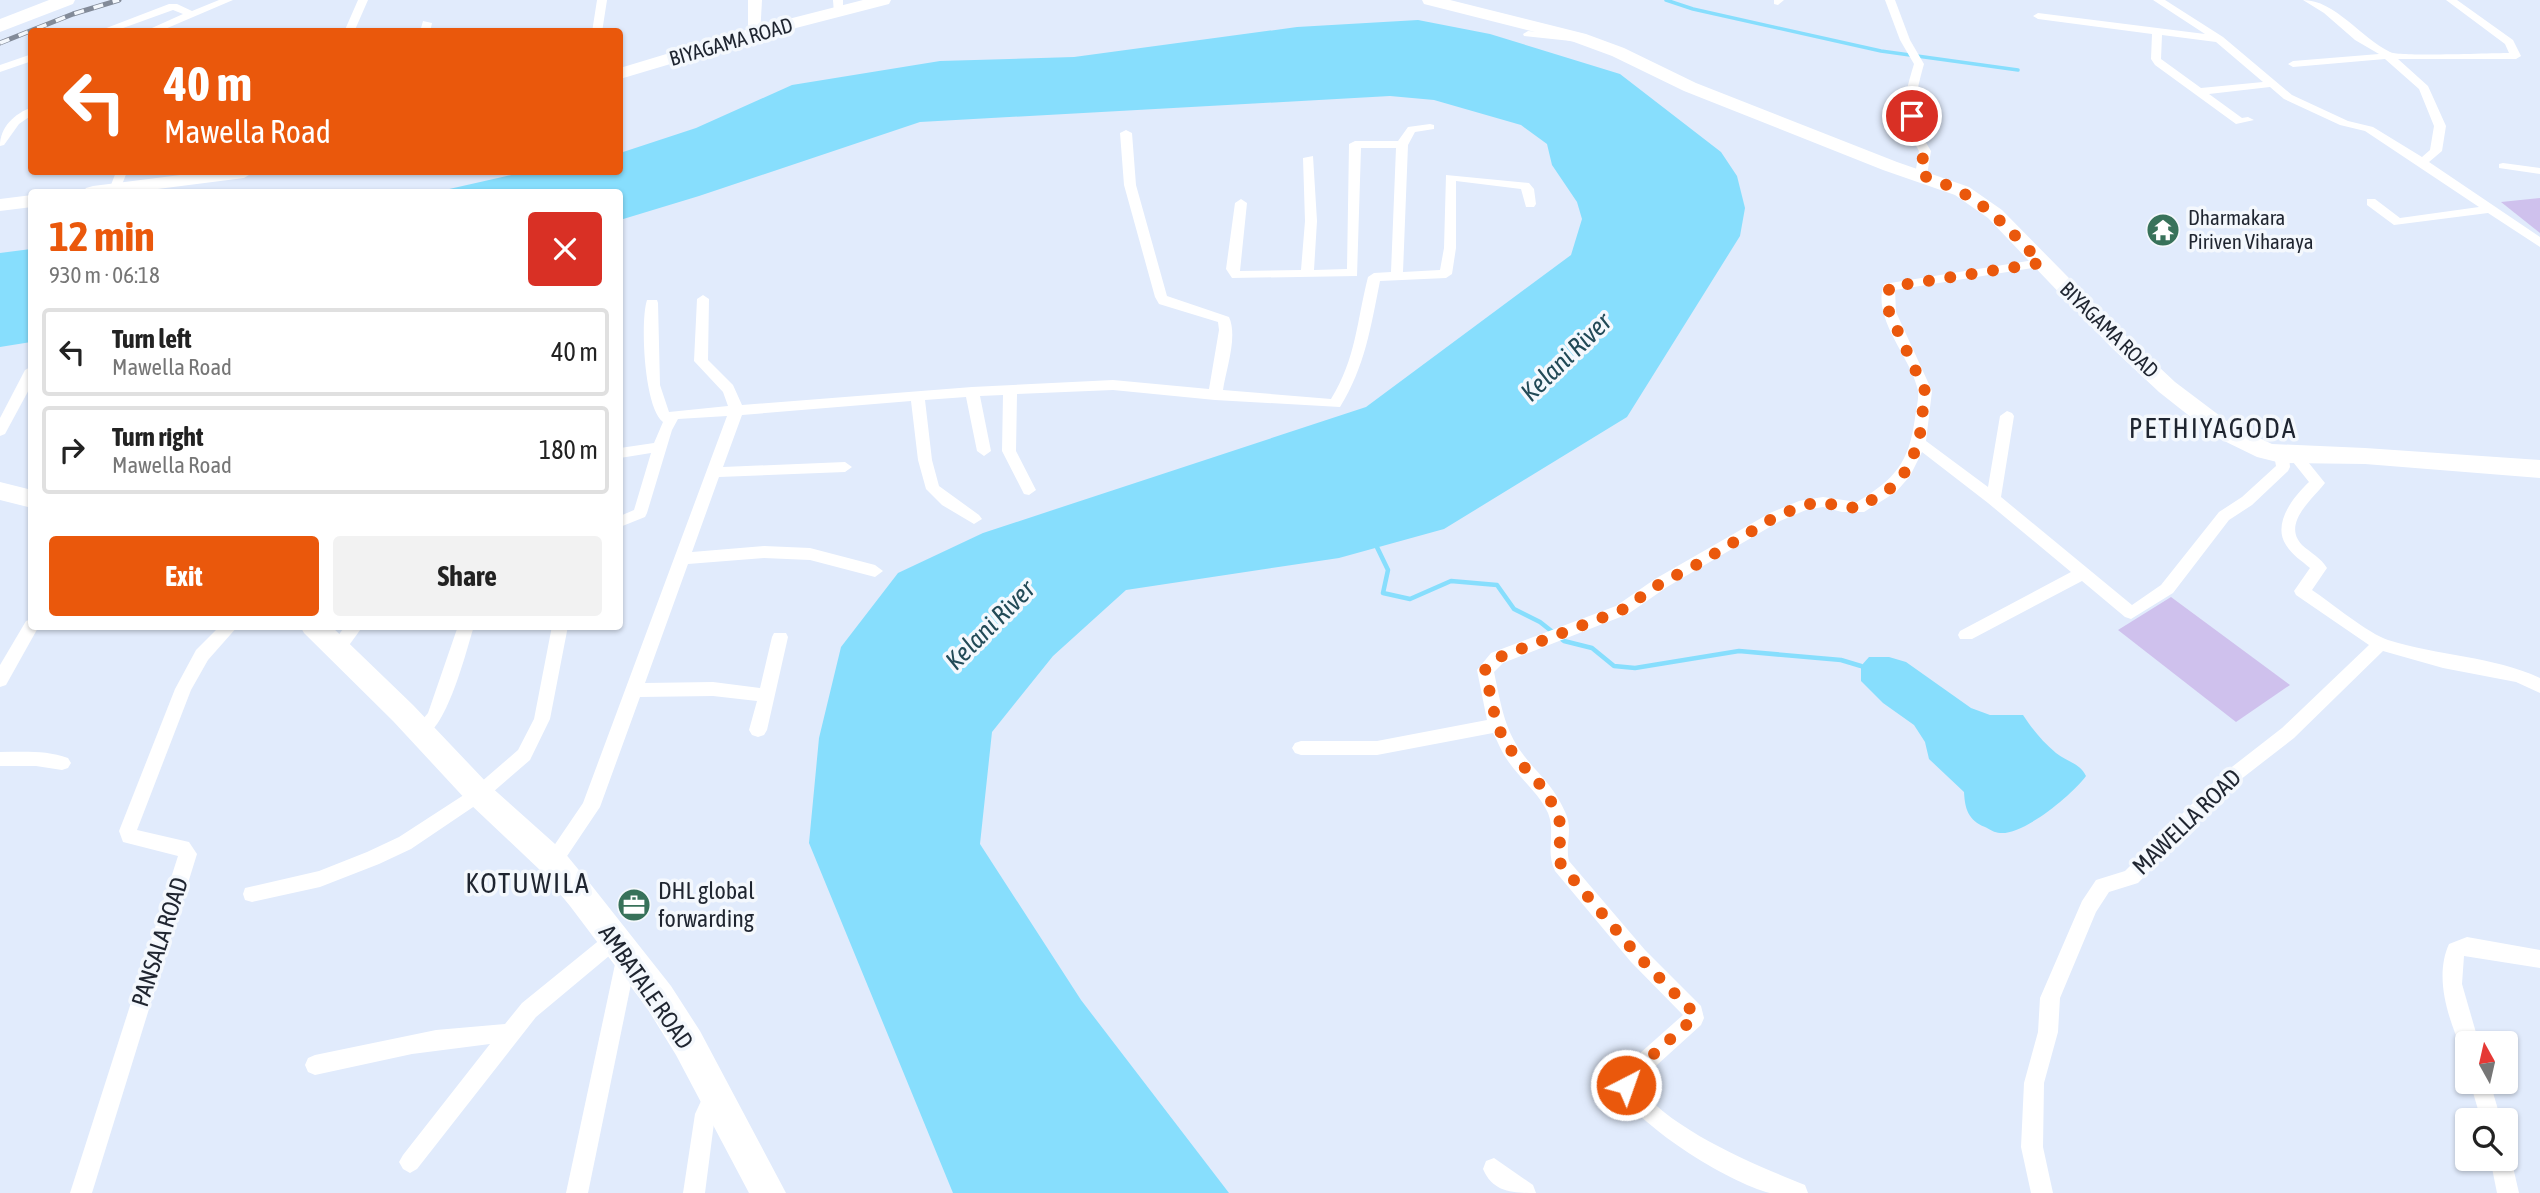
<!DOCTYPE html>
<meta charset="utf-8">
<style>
body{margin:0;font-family:"Asap Condensed",sans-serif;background:#f2f2f2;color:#222;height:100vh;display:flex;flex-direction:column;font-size:26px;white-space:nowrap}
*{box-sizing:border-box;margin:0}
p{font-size:23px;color:#767676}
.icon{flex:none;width:38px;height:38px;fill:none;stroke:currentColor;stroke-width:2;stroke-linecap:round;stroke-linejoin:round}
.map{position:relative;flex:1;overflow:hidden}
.panel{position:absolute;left:28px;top:189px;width:595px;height:441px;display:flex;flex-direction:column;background:#fff;border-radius:7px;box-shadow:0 2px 5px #0004}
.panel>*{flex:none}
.banner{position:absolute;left:28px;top:28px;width:595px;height:147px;border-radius:7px;box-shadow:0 2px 5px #0004;background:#ea580c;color:#fff;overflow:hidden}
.needle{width:46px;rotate:352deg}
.tools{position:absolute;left:2455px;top:1031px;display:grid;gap:14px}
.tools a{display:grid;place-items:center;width:63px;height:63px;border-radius:7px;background:#fff;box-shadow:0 2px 5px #0004;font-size:35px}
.pin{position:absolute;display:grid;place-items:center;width:60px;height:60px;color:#fff;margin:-30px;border:4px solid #fff;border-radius:50%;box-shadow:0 2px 7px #0007}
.me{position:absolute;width:77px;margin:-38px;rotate:41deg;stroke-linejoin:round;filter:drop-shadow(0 0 5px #0008)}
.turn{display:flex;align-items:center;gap:24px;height:147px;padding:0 21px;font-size:32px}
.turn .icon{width:91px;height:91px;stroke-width:2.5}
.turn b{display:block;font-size:49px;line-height:60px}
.round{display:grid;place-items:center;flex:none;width:74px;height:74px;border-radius:7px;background:#f2f2f2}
.head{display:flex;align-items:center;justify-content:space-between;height:119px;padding:0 21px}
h1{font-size:42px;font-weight:700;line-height:52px;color:#ea580c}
.primary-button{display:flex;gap:14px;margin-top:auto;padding:14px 21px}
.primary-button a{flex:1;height:80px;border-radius:7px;background:#ea580c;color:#fff;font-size:28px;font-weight:700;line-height:80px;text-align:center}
.primary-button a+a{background:#f2f2f2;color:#222}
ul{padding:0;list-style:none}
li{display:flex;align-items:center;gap:21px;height:88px;margin:0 14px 10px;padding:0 7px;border:4px solid #e0e0e0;border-radius:7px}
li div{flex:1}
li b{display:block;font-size:26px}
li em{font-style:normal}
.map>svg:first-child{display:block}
.green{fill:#cfc1ed}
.water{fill:#87defd}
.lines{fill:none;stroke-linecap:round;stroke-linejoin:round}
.stream-far1{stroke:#87defd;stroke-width:3.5}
.stream{stroke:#87defd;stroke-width:4.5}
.street{fill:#fff;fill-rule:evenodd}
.secondary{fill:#fff;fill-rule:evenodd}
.primary{fill:#fff;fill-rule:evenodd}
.highway{fill:#fff;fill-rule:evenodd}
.rail-casing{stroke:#838b99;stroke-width:5}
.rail{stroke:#f4f8fd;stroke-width:3.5;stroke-dasharray:10;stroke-linecap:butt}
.route{stroke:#ea580c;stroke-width:12;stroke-dasharray:0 21.6}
.labels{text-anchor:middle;stroke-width:7;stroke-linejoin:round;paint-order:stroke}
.far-street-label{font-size:21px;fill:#1f2530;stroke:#f4f8fd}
.far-poi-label{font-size:21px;fill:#1f2530;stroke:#f4f8fd;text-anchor:start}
.street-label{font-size:24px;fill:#1f2530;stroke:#f4f8fd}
.poi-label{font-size:24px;fill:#1f2530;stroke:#f4f8fd;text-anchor:start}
.water-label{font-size:26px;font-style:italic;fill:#224a57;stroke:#f4f8fd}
.quarter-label{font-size:28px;letter-spacing:2px;fill:#1f2530;stroke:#f4f8fd}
</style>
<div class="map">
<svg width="2540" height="1193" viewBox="0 0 2540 1193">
<rect width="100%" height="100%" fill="#e1ebfc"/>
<!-- green -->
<g class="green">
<polygon points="2540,198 2540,233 2501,202"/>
<polygon points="2171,597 2290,685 2236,722 2118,630"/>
</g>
<!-- water -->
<g class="water">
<polygon points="1418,20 1490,34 1620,74 1721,152 1737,176 1745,208 1740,236 1627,417 1444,529 1339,558 1126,590 1053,656 992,732 980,844 1081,1000 1229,1193 953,1193 809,843 819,738 841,647 898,573 983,533 1366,407 1571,255 1582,219 1577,202 1552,165 1547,144 1521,125 1434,100 1390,96 920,122 699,196 620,220 620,192 436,192 525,172 620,172 620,153 696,128 792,85 940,61 1074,57 1297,27"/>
<polygon points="31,249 31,342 0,347 0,253"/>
<path d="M 1869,657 L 1889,657 L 1906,662 L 1971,708 L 1990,715 L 2023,715 C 2033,730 2042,741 2056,753 C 2067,762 2080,763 2086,776 C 2072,795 2024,835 2000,833 C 1995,833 1989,829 1985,827 C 1968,820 1965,809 1964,792 L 1929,759 L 1925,742 L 1914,725 L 1883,703 L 1861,681 L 1861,666 Z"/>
</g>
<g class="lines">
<!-- stream-far1 -->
<polyline class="stream-far1" points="1666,0 1693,9 1881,51 2018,70"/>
<!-- stream -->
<polyline class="stream" points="1375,543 1388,570 1383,593 1410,599 1451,581 1497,585 1514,609 1540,622 1564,641 1592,648 1614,666 1635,668 1739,651 1841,660 1861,666"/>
<!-- street -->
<g class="street">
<polygon points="219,0 233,0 158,32 143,32 183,14 173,10 112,32 96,32 169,4 177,4 192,11"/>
<polygon points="358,0 368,0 354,32 344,32"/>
<polygon points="597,0 607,0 602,32 592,32"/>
<polygon points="833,0 843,0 843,15 834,13"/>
<polygon points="1774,0 1784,0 1778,5 1774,4"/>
<path d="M 1885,0 L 1895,0 L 1910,40 L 1924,64 C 1914,100 1910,117 1931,151 L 1927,175 L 1921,179 L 1915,175 L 1919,151 C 1899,117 1903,100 1914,64 L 1900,40 Z"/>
<path d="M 2153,0 L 2165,0 L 2223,37 L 2292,95 L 2348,121 L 2373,127 L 2422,157 L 2430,150 L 2434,126 L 2419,89 L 2385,59 L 2293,67 L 2288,64 L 2293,61 L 2379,54 L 2355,40 L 2324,13 L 2303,0 C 2335,0 2361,38 2390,52 C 2399,57 2491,53 2509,53 L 2505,44 L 2446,0 L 2457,0 L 2513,40 L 2521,56 L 2516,59 L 2398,59 L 2428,86 L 2446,126 L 2442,151 L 2429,162 L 2540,237 L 2540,247 L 2488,213 L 2394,225 L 2367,205 L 2367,199 L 2375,199 L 2400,218 L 2479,207 L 2365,131 L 2340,125 L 2284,99 L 2270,87 L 2209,94 L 2242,118 L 2248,117 L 2254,120 L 2236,124 L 2155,65 L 2151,59 L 2152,34 L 2038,19 L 2033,16 L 2038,13 L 2205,34 ZM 2162,35 L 2216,42 L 2263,82 L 2201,88 L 2161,59 Z"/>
<polygon points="423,21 432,23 430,32 420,32"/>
<polygon points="1528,31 1571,35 1576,38 1571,41 1524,36 1523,34"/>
<polygon points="32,54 32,61 0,72 0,65"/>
<path d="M 32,107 L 32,115 L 19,124 L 4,145 L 0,146 C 0,127 14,114 32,107 Z"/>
<path d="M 1430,124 L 1434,125 L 1434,129 L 1415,132 L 1408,145 L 1403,272 L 1440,270 L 1444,248 L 1446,175 L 1529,183 L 1534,189 L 1536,204 L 1534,207 L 1526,207 L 1521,189 L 1456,181 L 1456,248 L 1452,274 L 1446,278 L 1380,281 C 1371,326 1365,367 1340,407 L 1215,400 L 1113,390 L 1017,394 L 1016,451 L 1036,490 L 1029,495 L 1024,494 L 1002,451 L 1003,395 L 980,396 L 991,451 L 984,456 L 977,451 L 966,397 L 925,400 L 932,460 L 939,486 L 979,515 L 982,519 L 974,524 L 942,505 L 926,489 L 918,460 L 911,401 L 742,415 L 723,467 L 845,462 L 852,467 L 845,472 L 719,477 L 692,552 L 764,546 L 810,548 L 875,565 L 883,571 L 875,577 L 810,560 L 764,558 L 688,564 L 645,683 L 713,682 L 760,688 L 772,637 L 774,633 L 786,633 L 788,637 L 767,730 L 764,735 L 758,737 L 752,735 L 749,730 L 757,701 L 713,696 L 640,697 L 600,807 L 559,868 L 553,870 L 547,868 L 544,862 L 547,856 L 583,803 L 727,416 L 678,419 L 672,430 L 647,513 L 645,517 L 620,527 L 620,516 L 634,510 L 651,453 L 620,458 L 620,448 L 654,443 L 663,422 C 644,408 640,321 647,300 L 657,300 L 658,303 L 660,385 L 669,412 L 728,406 L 723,392 L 694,361 L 697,299 L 703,295 L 709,299 L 708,360 L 733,385 L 742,405 L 972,387 L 1113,380 L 1209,389 L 1219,330 L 1218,322 L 1159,304 L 1155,297 L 1124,185 L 1120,133 L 1126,130 L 1132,133 L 1136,185 L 1167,296 L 1229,317 C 1238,337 1226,369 1223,390 L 1331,399 C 1356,359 1357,320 1368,277 L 1374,273 L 1391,272 L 1396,148 L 1361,148 L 1357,276 L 1232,278 L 1226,269 L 1235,203 L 1241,199 L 1247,203 L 1240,271 L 1301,270 L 1305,221 L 1303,158 L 1313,156 L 1317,221 L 1314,270 L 1347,269 L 1349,144 L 1355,141 L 1398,141 L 1408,127 Z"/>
<polygon points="2503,163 2540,168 2540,174 2499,168 2499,164"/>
<polygon points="116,172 127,172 119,192 111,192 109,190"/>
<path d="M 2041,259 L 2047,263 L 2045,266 L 1895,290 L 1896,312 L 1932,391 L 1926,441 L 1988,487 L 2000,416 L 2007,411 L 2012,413 L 2014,416 L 2001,497 L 2132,605 L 2161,585 L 2219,512 L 2242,497 L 2276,466 L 2274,455 L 2276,451 L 2286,451 L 2288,455 L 2295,451 L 2300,452 L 2325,483 C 2314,498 2281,523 2302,545 C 2311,553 2321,558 2327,568 L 2312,590 C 2330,602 2369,634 2388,640 C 2438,656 2493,656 2540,678 L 2540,693 L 2516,682 L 2443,668 L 2383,651 L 2294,738 L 2231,787 L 2138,883 L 2109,892 L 2096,912 L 2060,998 L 2058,1032 L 2044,1083 L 2043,1147 L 2053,1193 L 2031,1193 L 2021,1147 L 2024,1083 L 2038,1032 L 2040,998 L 2082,901 L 2096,880 L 2125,871 L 2219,777 L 2282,728 L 2369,645 L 2296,595 L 2294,591 L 2310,568 C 2302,561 2292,555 2286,545 C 2272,524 2293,497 2309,482 L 2289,457 L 2290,467 L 2288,471 L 2252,505 L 2229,520 L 2173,593 L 2131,619 L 2125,617 L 2082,581 L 1972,639 L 1960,639 L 1958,635 L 1960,631 L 2071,572 L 1988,503 L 1922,452 L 1910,476 L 1896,492 L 1864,512 L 1842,512 L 1823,507 L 1806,510 L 1780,521 L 1667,587 L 1628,614 L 1503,663 L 1494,672 C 1500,700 1504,729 1522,753 C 1540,777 1553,784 1566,814 C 1573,831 1565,845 1569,861 L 1645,950 L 1701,1006 L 1704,1018 L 1701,1025 L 1636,1084 C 1670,1130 1753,1164 1805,1185 L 1808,1193 C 1796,1193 1781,1193 1770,1193 C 1729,1183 1632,1123 1616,1085 L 1621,1070 L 1683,1015 L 1631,962 L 1555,871 C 1545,851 1556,833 1548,813 C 1538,792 1521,780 1508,761 C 1502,753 1498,742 1493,733 L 1377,755 L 1301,755 L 1295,753 L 1292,748 L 1295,743 L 1301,741 L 1377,741 L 1487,720 L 1477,670 L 1491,653 L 1616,606 L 1655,579 L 1770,513 L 1799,501 L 1823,497 L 1857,502 C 1895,479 1909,463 1915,418 C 1916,410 1919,398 1918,391 C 1912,358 1871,319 1884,284 Z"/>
<polygon points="32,366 32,384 5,434 0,436 0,418 25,370"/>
<polygon points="32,619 32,626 39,626 6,685 0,687 0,665 26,621"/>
<polygon points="220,626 238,626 208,660 191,690 137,830 189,842 197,854 92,1193 70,1193 178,856 123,842 119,831 175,689 196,650"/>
<polygon points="345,626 363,626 342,655 330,655 328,650"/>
<path d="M 458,626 L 474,626 C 467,648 443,747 415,737 L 412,732 L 428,713 Z"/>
<polygon points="552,626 568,626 550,719 530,760 485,799 411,849 379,864 320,887 252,902 245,900 243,894 245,888 319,871 367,852 399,837 473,789 518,750 534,719"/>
<path d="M 0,752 C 23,752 46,750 68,758 L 71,763 L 68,768 L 62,770 L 36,766 L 0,766 Z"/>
<polygon points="614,931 621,934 624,940 621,946 536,1017 417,1169 410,1173 403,1169 399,1162 403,1155 490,1044 412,1054 315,1075 308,1072 305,1065 308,1058 315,1055 436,1030 505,1024 522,1003 607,934"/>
<path d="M 2467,937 L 2540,950 L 2540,968 L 2464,956 L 2462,984 L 2479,1043 L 2468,1043 L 2468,1052 L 2462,1050 C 2448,1018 2434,977 2449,944 Z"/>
<polygon points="627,946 634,949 637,955 588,1193 566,1193 617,955 620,949"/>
<polygon points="2470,1082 2490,1082 2501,1120 2481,1120"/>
<polygon points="714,1085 721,1088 724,1095 715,1115 705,1193 683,1193 695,1114 707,1088"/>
<polygon points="2506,1150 2511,1158 2519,1193 2497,1193 2490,1158 2506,1158"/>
<path d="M 1494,1158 L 1533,1185 L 1536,1193 C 1514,1193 1493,1193 1483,1169 L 1486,1161 Z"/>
</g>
<!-- secondary -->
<polygon class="secondary" points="748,0 762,0 760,36 755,37 748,33"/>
<!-- primary -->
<g class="primary">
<polygon points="863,0 891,0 889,4 761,37 620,79 620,68 749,29"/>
<polygon points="1422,0 1450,0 1586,34 1624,48 1696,83 1897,162 1969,187 2002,210 2127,337 2175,382 2232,425 2272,444 2365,448 2540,460 2540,478 2365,464 2281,463 2257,457 2216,437 2159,392 2111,347 1988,218 1955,195 1883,170 1684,91 1612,56 1574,42 1424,4"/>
<polygon points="204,172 254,172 244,178 134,192 83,192 86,188 93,186"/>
<polygon points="32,195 32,207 0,211 0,199"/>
<polygon points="0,482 32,490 32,508 0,500"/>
<polygon points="300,626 331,626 413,705 489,785 564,852 592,886 671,986 700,1031 786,1193 749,1193 676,1055 647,1008 570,906 542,872 469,803 393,721 304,633"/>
</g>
<!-- highway -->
<polygon class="highway" points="49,0 75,0 73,4 0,32 0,19"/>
<defs>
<polyline id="rail" points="0,43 73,14 119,0"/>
</defs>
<!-- rail casing -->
<use href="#rail" class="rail-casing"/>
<!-- rail -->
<use href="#rail" class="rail"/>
</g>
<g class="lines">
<!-- route -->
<path class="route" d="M 1626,1085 L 1628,1077 L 1694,1018 L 1694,1013 L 1638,956 L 1561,865 L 1558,853 L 1562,830 L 1558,816 L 1546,791 L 1515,757 L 1497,726 L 1485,670 L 1497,658 L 1622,610 L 1661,583 L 1696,565 L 1775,517 L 1804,505 L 1823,502 L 1842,507 L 1859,508 L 1891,488 L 1905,472 L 1919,443 L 1925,391 L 1889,312 L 1889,287 L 2041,263 C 1998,218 1982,196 1921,175 C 1927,145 1916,144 1912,116"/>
</g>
<!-- icons -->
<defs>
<symbol id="temple-disc" viewBox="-11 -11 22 22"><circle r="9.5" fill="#38725a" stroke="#f4f8fd"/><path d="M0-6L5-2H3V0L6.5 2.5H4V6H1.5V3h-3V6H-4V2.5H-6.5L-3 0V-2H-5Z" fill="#fff"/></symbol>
<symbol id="office-disc" viewBox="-11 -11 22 22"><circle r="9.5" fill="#38725a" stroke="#f4f8fd"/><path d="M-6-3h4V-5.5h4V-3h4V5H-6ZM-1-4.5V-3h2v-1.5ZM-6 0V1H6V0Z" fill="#fff"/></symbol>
</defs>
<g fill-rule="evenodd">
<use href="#temple-disc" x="2144" y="211" width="38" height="38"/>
<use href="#office-disc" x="615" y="886" width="38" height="38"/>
</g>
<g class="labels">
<!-- far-street labels -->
<g class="far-street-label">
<text transform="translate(731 42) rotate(-16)" y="7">BIYAGAMA ROAD</text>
<text transform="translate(2109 330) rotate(44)" y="7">BIYAGAMA ROAD</text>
</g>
<!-- far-poi labels -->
<g class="far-poi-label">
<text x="2188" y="225">Dharmakara<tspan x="2188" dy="24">Piriven Viharaya</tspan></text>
</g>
<!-- street labels -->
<g class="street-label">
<text transform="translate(2187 822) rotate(-44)" y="8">MAWELLA ROAD</text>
<text transform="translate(160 942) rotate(-72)" y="8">PANSALA ROAD</text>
<text transform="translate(646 987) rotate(55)" y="8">AMBATALE ROAD</text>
</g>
<!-- poi labels -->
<g class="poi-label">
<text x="658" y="899">DHL global<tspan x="658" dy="28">forwarding</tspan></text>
</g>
<!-- water labels -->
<g class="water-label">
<text transform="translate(1566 357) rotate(-44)" y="9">Kelani River</text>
<text transform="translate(990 625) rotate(-45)" y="9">Kelani River</text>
</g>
<!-- quarter labels -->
<g class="quarter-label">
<text x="2213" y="438">PETHIYAGODA</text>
<text x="528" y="893">KOTUWILA</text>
</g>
</g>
</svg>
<div class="tools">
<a><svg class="needle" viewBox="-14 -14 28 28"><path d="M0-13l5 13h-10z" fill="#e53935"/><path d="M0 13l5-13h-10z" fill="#767676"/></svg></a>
<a><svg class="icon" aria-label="search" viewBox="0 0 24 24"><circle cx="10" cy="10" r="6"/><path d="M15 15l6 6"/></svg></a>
</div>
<div class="pin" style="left:1912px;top:116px;background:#d93025"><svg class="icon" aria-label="arrive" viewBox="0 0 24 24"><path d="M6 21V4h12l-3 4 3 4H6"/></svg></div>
<svg class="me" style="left:1626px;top:1085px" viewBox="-20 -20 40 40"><circle r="17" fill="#ea580c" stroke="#fff" stroke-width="3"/><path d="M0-11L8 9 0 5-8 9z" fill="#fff"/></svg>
<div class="banner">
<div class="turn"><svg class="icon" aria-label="left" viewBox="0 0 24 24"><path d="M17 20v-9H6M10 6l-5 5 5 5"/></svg><div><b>40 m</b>Mawella Road</div></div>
</div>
<section class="panel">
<div class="head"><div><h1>12 min</h1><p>930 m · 06:18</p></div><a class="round" style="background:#d93025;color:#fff"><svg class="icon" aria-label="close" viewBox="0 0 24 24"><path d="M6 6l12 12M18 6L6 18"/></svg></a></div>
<ul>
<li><svg class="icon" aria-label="left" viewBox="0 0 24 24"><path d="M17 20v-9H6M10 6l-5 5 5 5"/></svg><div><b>Turn left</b><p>Mawella Road</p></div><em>40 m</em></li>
<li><svg class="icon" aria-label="right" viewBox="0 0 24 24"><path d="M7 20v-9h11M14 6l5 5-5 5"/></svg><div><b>Turn right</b><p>Mawella Road</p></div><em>180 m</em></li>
</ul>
<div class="primary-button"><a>Exit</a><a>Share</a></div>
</section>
</div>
